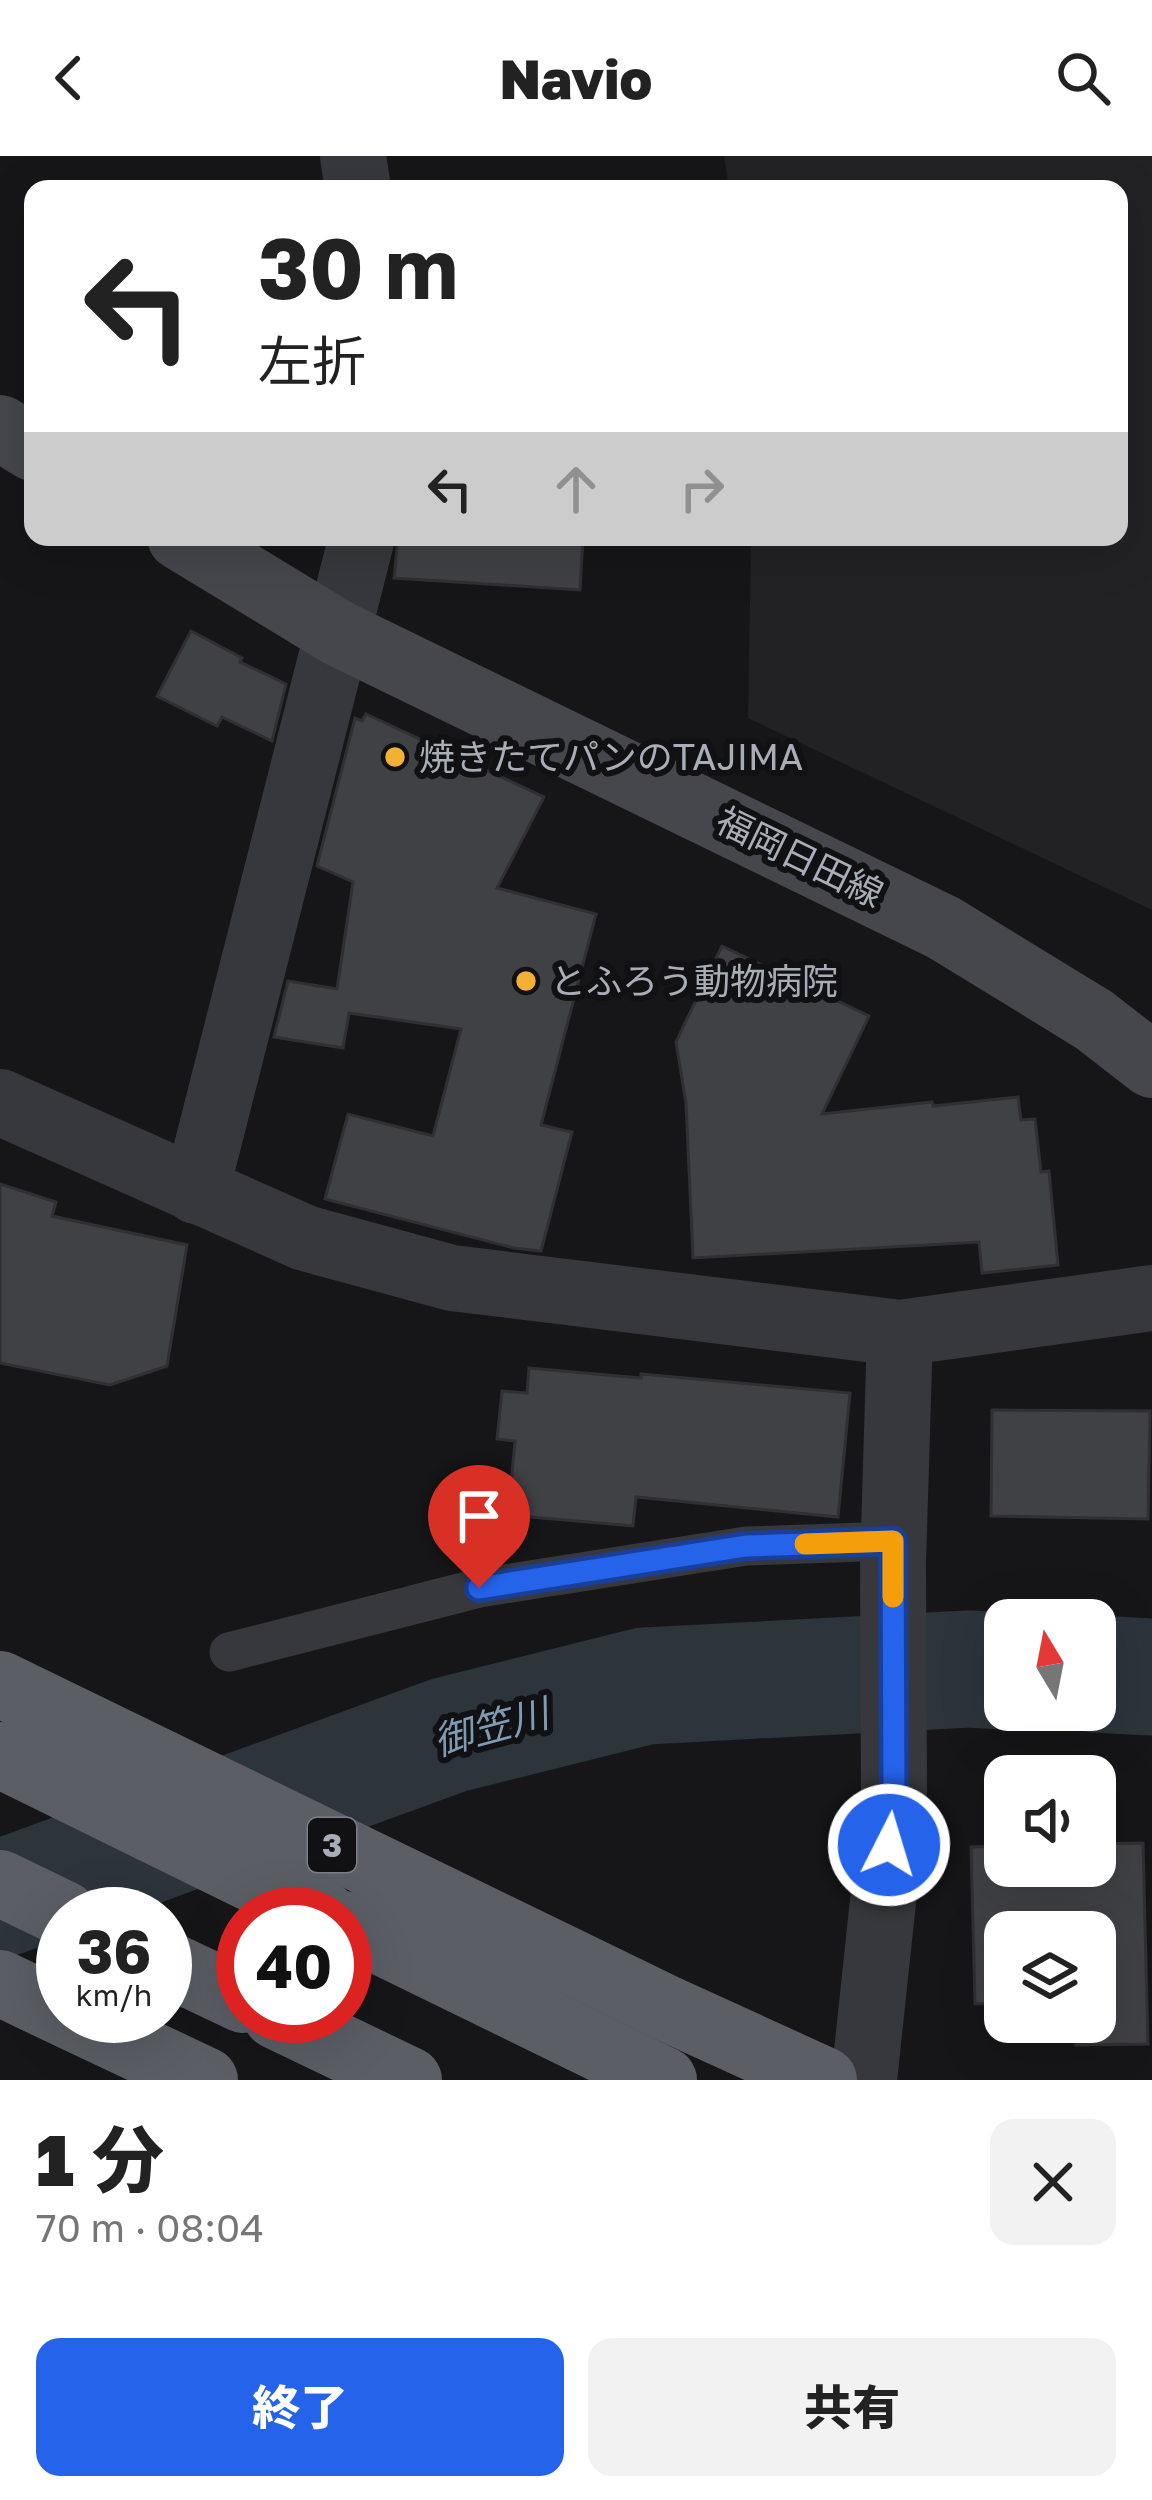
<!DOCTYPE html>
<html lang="ja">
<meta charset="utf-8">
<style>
body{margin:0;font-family:"Golos Text","Noto Sans JP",sans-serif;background:#f2f2f2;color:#222;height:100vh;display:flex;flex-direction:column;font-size:45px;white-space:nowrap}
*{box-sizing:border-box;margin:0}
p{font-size:39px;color:#767676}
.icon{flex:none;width:66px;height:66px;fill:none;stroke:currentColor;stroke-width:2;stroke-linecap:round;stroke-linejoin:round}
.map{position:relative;height:1924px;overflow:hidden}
.sheet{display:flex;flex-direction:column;background:#fff;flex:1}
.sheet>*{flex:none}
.hud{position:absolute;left:24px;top:24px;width:1104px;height:366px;border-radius:24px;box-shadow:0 12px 48px #0002;background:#fff;color:#222;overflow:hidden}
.needle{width:78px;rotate:350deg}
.fabs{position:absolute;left:984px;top:1443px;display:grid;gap:24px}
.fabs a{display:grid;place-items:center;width:132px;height:132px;border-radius:24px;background:#fff;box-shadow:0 12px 48px #0002;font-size:60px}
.speed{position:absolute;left:36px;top:1731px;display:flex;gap:24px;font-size:60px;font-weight:700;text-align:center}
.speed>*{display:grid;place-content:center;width:156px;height:156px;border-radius:50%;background:#fff;box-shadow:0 12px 48px #0002;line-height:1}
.speed small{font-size:30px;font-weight:400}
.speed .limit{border:18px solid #d22;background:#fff;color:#111}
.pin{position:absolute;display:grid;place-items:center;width:102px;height:102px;color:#fff;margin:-123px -51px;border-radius:50% 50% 50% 0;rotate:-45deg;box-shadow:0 0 12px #0007}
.pin .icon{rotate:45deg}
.me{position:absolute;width:132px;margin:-66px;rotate:5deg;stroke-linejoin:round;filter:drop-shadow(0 0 9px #0008)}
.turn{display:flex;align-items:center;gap:42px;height:252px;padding:0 36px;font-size:54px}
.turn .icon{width:156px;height:156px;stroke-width:2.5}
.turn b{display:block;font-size:84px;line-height:102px}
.lanes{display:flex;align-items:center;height:114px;padding:0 36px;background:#0003;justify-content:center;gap:60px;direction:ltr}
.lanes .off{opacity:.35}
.round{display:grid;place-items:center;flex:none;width:126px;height:126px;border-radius:24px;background:#f2f2f2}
.summary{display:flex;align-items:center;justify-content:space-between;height:204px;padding:0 36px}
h1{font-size:72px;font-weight:800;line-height:90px}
.button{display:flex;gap:24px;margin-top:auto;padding:24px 36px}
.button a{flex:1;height:138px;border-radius:24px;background:#2563eb;color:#fff;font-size:48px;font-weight:800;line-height:138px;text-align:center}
.button a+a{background:#f2f2f2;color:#222}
header{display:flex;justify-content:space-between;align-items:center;height:156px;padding:0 36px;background:#fff;font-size:54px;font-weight:800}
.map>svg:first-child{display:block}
.built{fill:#222225}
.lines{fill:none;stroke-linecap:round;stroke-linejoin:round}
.river{stroke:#2c353c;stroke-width:117}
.building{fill:#404145;stroke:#303034;stroke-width:3}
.service{stroke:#37383d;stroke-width:39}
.minor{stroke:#37383d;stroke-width:66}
.tertiary{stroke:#37383d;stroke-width:66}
.secondary{stroke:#45474d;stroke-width:66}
.trunk{stroke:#5b5e65;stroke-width:66}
.route-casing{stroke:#184099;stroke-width:30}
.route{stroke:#2563eb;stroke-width:21}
.slow{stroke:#f59e0b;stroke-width:21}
.poi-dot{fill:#f2b134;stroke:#111113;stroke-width:4.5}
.labels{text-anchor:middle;stroke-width:12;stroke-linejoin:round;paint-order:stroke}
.shield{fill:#111113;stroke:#7b7e86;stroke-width:3}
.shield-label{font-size:33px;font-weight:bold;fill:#a8adb8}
.poi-label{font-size:36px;fill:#a8adb8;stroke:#111113;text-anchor:start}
.street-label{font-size:36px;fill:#a8adb8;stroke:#111113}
.water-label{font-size:39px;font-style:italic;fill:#7f9bb3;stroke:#111113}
</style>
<header><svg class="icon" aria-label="back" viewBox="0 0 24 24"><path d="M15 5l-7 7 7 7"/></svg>Navio<svg class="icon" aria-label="search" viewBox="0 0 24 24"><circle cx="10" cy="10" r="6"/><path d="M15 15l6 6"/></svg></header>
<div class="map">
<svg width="1152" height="1924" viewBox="0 0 1152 1924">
<rect width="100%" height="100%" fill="#161618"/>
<!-- built -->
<polygon class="built" points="724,0 1152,0 1152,754 748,562 751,381 1119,381 1119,33 729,33"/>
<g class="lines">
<!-- river -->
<g class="river">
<polyline points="1095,1518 1152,1521"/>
<polyline points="0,1743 449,1579 645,1530 969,1513 1005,1515"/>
</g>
</g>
<!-- building -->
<g class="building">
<polygon points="398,381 583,381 580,434 394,422"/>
<polygon points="191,475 242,502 240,506 286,528 272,585 222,561 217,570 157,540"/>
<polygon points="366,558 544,641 497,732 596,758 541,969 572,976 541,1095 514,1092 325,1043 348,958 433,980 461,873 349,857 343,892 274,881 288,825 337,833 353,726 317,710 355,562 362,565"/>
<polygon points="722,790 869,860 822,958 932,946 933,950 1018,941 1021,964 1035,963 1041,1016 1049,1015 1058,1109 982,1117 979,1086 693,1102 686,947 676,886"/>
<polygon points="0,1028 56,1046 52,1060 187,1089 167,1210 110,1229 0,1207"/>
<polygon points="529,1212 641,1222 641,1218 850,1237 838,1361 636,1341 633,1370 508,1359 515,1285 497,1283 502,1235 527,1237"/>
<polygon points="992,1254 1150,1255 1148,1363 991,1360"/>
<polygon points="1143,1687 1148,1888 1076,1889 1075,1866 1095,1866 1095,1776 1005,1776 1005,1847 975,1848 971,1691 1005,1690 1005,1710 1095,1710 1095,1688"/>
</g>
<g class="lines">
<!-- service -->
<polyline class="service" points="229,1496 479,1432 746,1390 893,1385"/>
<!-- minor -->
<g class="minor">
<polyline points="353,0 358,33"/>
<polyline points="0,946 305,1082 452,1122 900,1177 1152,1142"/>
<polyline points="196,1035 362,381"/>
<polyline points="894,1642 893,1408 900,1177"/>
</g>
<!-- tertiary -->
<polyline class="tertiary" points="864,1924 894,1642"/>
<!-- secondary -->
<g class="secondary">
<polyline points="0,272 33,292"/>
<polyline points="180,381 338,477 944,772 1094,864 1152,909"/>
</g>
<!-- trunk -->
<g class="trunk">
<polyline points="0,1528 664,1851 824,1924"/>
<polyline points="0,1599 324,1758"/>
<polyline points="0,1727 64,1758"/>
<polyline points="345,1768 664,1924"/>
<polyline points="165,1807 243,1844"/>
<polyline points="0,1827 63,1857"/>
<polyline points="69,1860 205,1924"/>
<polyline points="276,1860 409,1924"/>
</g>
</g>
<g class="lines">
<defs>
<polyline id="route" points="479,1432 746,1390 893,1385 894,1642 889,1689"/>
</defs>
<!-- route casing -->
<use href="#route" class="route-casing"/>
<!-- route -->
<use href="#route" class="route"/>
<!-- slow -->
<polyline class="slow" points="805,1388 893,1385 893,1441"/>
</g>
<!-- markers -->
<g class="poi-dot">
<circle cx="395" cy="601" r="12"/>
<circle cx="526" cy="825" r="12"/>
</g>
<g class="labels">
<!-- shield labels -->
<rect class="shield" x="308" y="1662" width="48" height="54" rx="9"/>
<g class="shield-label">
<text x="332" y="1701">3</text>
</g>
<!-- poi labels -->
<g class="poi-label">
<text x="419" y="614">焼きたてパンのTAJIMA</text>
<text x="550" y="838">とふろう動物病院</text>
</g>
<!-- street labels -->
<g class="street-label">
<text transform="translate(800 701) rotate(26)" y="13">福岡日田線</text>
</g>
<!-- water labels -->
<g class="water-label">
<text transform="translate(491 1571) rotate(-15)" y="14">御笠川</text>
</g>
</g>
</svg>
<div class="fabs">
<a><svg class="needle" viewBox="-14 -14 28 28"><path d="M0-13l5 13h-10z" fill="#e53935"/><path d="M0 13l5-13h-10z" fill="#767676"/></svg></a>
<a><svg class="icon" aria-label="sound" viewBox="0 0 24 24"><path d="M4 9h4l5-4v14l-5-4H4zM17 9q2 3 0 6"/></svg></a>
<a><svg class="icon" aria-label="layers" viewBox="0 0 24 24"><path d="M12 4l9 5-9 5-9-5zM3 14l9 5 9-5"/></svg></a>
</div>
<div class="speed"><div>36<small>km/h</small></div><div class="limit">40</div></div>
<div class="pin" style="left:479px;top:1432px;background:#d93025"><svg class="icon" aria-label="arrive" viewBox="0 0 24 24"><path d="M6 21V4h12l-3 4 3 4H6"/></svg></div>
<svg class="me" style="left:889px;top:1689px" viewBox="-20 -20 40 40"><circle r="17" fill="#2563eb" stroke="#fff" stroke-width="3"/><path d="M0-11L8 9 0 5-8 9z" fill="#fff"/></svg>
<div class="hud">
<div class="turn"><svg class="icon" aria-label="left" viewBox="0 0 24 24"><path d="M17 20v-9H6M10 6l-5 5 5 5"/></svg><div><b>30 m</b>左折</div></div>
<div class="lanes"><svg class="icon" aria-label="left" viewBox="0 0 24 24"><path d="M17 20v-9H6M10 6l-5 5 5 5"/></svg><svg class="icon off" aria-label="ahead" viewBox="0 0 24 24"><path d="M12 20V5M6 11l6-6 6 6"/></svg><svg class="icon off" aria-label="right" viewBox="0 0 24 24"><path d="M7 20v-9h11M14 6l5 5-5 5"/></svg></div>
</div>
</div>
<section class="sheet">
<div class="summary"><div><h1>1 分</h1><p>70 m · 08:04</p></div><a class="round"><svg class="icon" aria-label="close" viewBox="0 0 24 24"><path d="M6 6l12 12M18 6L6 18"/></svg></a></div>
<div class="button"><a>終了</a><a>共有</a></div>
</section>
